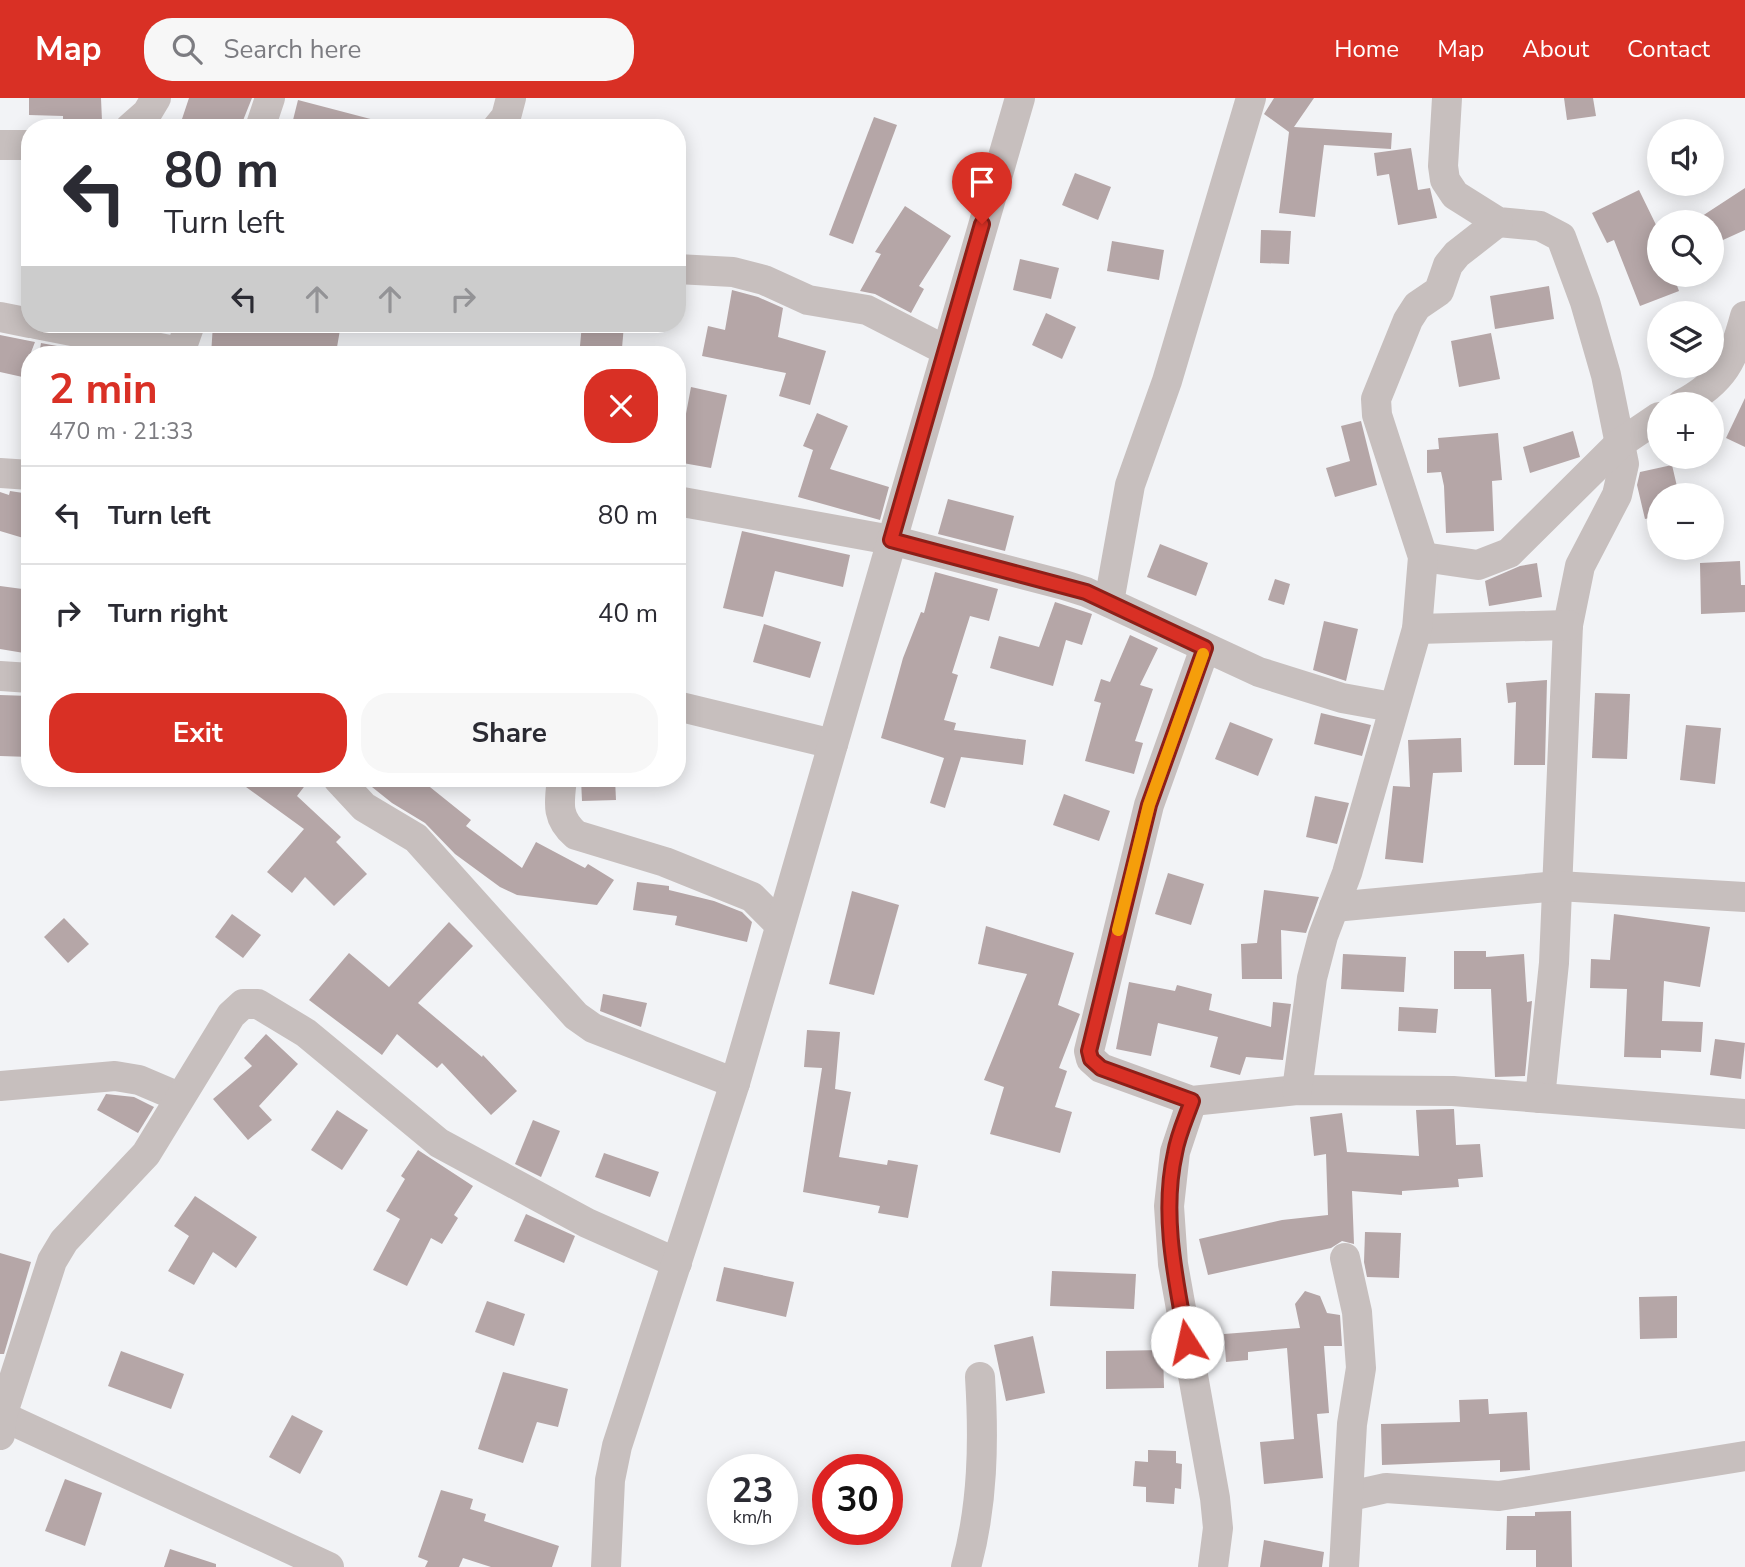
<!DOCTYPE html>
<meta charset="utf-8">
<style>
body{margin:0;font-family:"Nunito Sans",sans-serif;background:#f7f7f7;color:#2b2b33;height:100vh;display:flex;flex-direction:column;font-size:26px;white-space:nowrap}
*{box-sizing:border-box;margin:0}
p{font-size:23px;color:#7c7c81}
.icon{flex:none;width:38px;height:38px;fill:none;stroke:currentColor;stroke-width:2;stroke-linecap:round;stroke-linejoin:round}
.map{position:relative;flex:1;overflow:hidden}
.details{position:absolute;left:21px;top:248px;width:665px;height:441px;display:flex;flex-direction:column;background:#fff;border-radius:28px;box-shadow:0 4px 18px #0003}
.details>*{flex:none}
.banner{position:absolute;left:21px;top:21px;width:665px;height:214px;border-radius:28px;box-shadow:0 4px 18px #0003;background:#fff;color:#2b2b33;overflow:hidden}
.tools{position:absolute;left:1647px;top:21px;display:grid;gap:14px}
.tools a{display:grid;place-items:center;width:77px;height:77px;border-radius:50%;background:#fff;box-shadow:0 4px 18px #0003;font-size:35px}
.speed{position:absolute;left:707px;top:1356px;display:flex;gap:14px;font-size:35px;font-weight:700;text-align:center}
.speed>*{display:grid;place-content:center;width:91px;height:91px;border-radius:50%;background:#fff;box-shadow:0 4px 18px #0003;line-height:1}
.speed small{font-size:18px;font-weight:400}
.speed .limit{border:10px solid #d22;background:#fff;color:#111}
.pin{position:absolute;display:grid;place-items:center;width:60px;height:60px;color:#fff;margin:-72px -30px;border-radius:50% 50% 50% 0;rotate:-45deg;box-shadow:0 0 7px #0007}
.pin .icon{rotate:45deg}
.me{position:absolute;width:77px;margin:-38px;rotate:350deg;stroke-linejoin:round;filter:drop-shadow(0 0 5px #0008)}
.turn{display:flex;align-items:center;gap:24px;height:147px;padding:0 28px;font-size:32px}
.turn .icon{width:91px;height:91px;stroke-width:2.5}
.turn b{display:block;font-size:49px;line-height:60px}
.lanes{display:flex;align-items:center;height:66px;padding:0 28px;background:#0003;justify-content:center;gap:35px;direction:ltr}
.lanes .off{opacity:.35}
.round{display:grid;place-items:center;flex:none;width:74px;height:74px;border-radius:28px;background:#f7f7f7}
.summary{display:flex;align-items:center;justify-content:space-between;height:119px;padding:0 28px}
h1{font-size:42px;font-weight:700;line-height:52px;color:#d93025}
.button{display:flex;gap:14px;margin-top:auto;padding:14px 28px}
.button a{flex:1;height:80px;border-radius:28px;background:#d93025;color:#fff;font-size:28px;font-weight:700;line-height:80px;text-align:center}
.button a+a{background:#f7f7f7;color:#2b2b33}
ul{padding:0;list-style:none}
li{display:flex;align-items:center;gap:21px;height:98px;padding:0 28px;border-top:2px solid #e1e1e2}
li div{flex:1}
li b{display:block;font-size:26px}
li em{font-style:normal}
header{display:flex;align-items:center;gap:42px;box-sizing:border-box;height:98px;padding:0 35px;background:#d93025;color:#fff}
header strong{font-size:33px}
nav{display:flex;gap:38px;margin-inline-start:auto;font-size:24px}
.search{width:490px;height:63px;background:#f7f7f7;display:flex;align-items:center;gap:18px;box-sizing:border-box;padding:0 24px;border-radius:28px;color:#7c7c81;font-size:26px}
.map>svg:first-child{display:block}
.building{fill:#b5a6a7}
.lines{fill:none;stroke-linecap:round;stroke-linejoin:round}
.minor{stroke:#c7bfbe;stroke-width:30}
.route-casing{stroke:#8d1f18;stroke-width:18}
.route{stroke:#d93025;stroke-width:12}
.slow{stroke:#f59e0b;stroke-width:12}
</style>
<header>
<strong>Map</strong>
<div class="search"><svg class="icon" aria-label="search" viewBox="0 0 24 24"><circle cx="10" cy="10" r="6"/><path d="M15 15l6 6"/></svg>Search here</div>
<nav><a>Home</a><a>Map</a><a>About</a><a>Contact</a></nav>
</header>
<div class="map">
<svg width="1745" height="1469" viewBox="0 0 1745 1469">
<rect width="100%" height="100%" fill="#f2f3f6"/>
<!-- building -->
<g class="building">
<polygon points="29,0 101,0 102,23 63,25 63,18 29,17"/>
<polygon points="189,0 252,0 240,30 179,30"/>
<polygon points="1274,0 1314,0 1294,29 1392,35 1391,51 1324,47 1315,119 1279,115 1289,34 1264,16"/>
<polygon points="1564,0 1593,0 1596,18 1567,22"/>
<polygon points="298,2 382,24 382,30 291,30"/>
<polygon points="874,19 897,27 853,146 829,137"/>
<polygon points="1411,50 1418,92 1430,90 1437,120 1398,127 1389,76 1377,78 1374,55"/>
<polygon points="1075,75 1111,89 1098,122 1062,107"/>
<polygon points="1745,90 1745,132 1712,147 1712,124 1693,124"/>
<polygon points="1639,92 1659,133 1659,177 1673,177 1679,193 1640,208 1614,142 1607,145 1592,115"/>
<polygon points="905,108 951,138 919,188 924,191 911,215 875,196 860,193 881,156 875,154"/>
<polygon points="1261,132 1291,133 1289,166 1260,165"/>
<polygon points="1112,143 1164,152 1159,182 1107,173"/>
<polygon points="1020,161 1059,170 1051,201 1013,192"/>
<polygon points="1549,188 1554,221 1495,231 1490,198"/>
<polygon points="732,192 758,199 783,210 778,239 826,253 810,307 779,298 786,275 702,258 708,228 725,232"/>
<polygon points="1046,215 1076,229 1062,261 1032,247"/>
<polygon points="213,226 341,226 336,255 316,252 316,257 211,257"/>
<polygon points="582,226 624,227 622,250 580,248"/>
<polygon points="1491,235 1500,281 1459,289 1451,243"/>
<polygon points="0,237 35,244 30,257 27,280 0,274"/>
<polygon points="41,245 89,254 89,257 39,257"/>
<polygon points="691,289 727,297 711,370 677,364"/>
<polygon points="1745,300 1745,349 1726,340"/>
<polygon points="817,315 848,328 830,371 889,389 880,422 798,399 813,352 803,348"/>
<polygon points="1361,323 1377,387 1335,399 1326,370 1350,363 1341,328"/>
<polygon points="1573,333 1580,359 1530,375 1523,349"/>
<polygon points="1498,335 1502,382 1492,383 1494,433 1446,435 1444,388 1441,374 1427,375 1427,352 1439,351 1438,340"/>
<polygon points="1672,367 1679,397 1659,397 1659,418 1645,421 1637,387 1640,374"/>
<polygon points="10,393 30,396 30,442 0,433 0,394 9,397"/>
<polygon points="948,401 1014,418 1005,453 938,436"/>
<polygon points="742,433 850,457 843,489 775,473 763,519 723,510"/>
<polygon points="1160,446 1208,465 1196,498 1147,479"/>
<polygon points="1740,463 1741,487 1745,487 1745,514 1701,516 1700,465"/>
<polygon points="1537,465 1542,499 1489,508 1485,483 1520,468"/>
<polygon points="935,474 998,491 989,523 970,518 952,575 958,577 944,622 956,625 954,632 1026,642 1023,667 961,659 945,710 930,705 944,660 881,640 903,560 921,514 924,515"/>
<polygon points="1275,481 1290,486 1284,507 1268,502"/>
<polygon points="0,488 30,492 30,556 0,551"/>
<polygon points="1055,504 1092,516 1082,547 1066,542 1053,588 990,570 999,538 1039,549"/>
<polygon points="1324,523 1358,531 1346,583 1313,572"/>
<polygon points="764,526 821,544 810,580 753,564"/>
<polygon points="1130,537 1158,550 1140,587 1153,591 1135,643 1143,645 1134,676 1085,663 1101,605 1094,603 1101,581 1110,584"/>
<polygon points="1547,582 1545,667 1514,667 1516,604 1508,605 1506,585"/>
<polygon points="1595,595 1630,596 1627,661 1592,660"/>
<polygon points="0,597 30,598 30,659 0,658"/>
<polygon points="1321,615 1371,627 1362,658 1314,646"/>
<polygon points="1230,624 1273,641 1258,678 1215,661"/>
<polygon points="1686,627 1721,630 1715,686 1680,682"/>
<polygon points="1461,640 1462,674 1433,675 1423,765 1385,761 1393,688 1410,689 1408,642"/>
<polygon points="235,681 310,681 297,698 341,739 336,744 367,776 334,808 305,779 292,795 267,774 304,731"/>
<polygon points="362,681 420,681 471,722 466,728 522,770 536,744 585,770 588,766 614,782 597,807 517,797 500,789 455,756 425,725 392,705"/>
<polygon points="581,681 615,681 616,702 582,703"/>
<polygon points="1064,696 1110,713 1099,743 1053,727"/>
<polygon points="1315,698 1349,705 1337,746 1306,739"/>
<polygon points="1168,775 1204,786 1191,827 1155,816"/>
<polygon points="637,784 669,788 669,792 714,803 742,814 752,824 747,844 675,827 677,818 633,812"/>
<polygon points="1264,792 1319,799 1306,835 1281,832 1282,881 1242,881 1241,846 1257,845"/>
<polygon points="852,793 899,807 874,897 829,886"/>
<polygon points="232,816 261,837 243,860 215,839"/>
<polygon points="1614,816 1710,829 1700,889 1664,883 1662,923 1703,924 1701,954 1661,952 1661,960 1624,959 1627,891 1590,890 1591,861 1610,862"/>
<polygon points="64,820 89,846 68,865 44,839"/>
<polygon points="449,824 473,848 418,905 482,959 483,957 517,993 491,1017 442,965 437,970 397,936 382,957 309,902 349,855 389,889"/>
<polygon points="986,828 1074,855 1058,907 1080,916 1059,970 1067,973 1055,1009 1072,1014 1060,1055 990,1036 1004,989 984,982 1027,876 978,866"/>
<polygon points="1454,853 1486,853 1486,859 1524,856 1527,904 1532,903 1525,978 1495,979 1491,891 1454,891"/>
<polygon points="1343,856 1406,859 1404,894 1341,891"/>
<polygon points="1129,884 1175,893 1177,887 1212,896 1209,912 1271,929 1273,904 1291,906 1283,962 1246,959 1240,977 1210,969 1218,939 1158,925 1151,958 1116,951"/>
<polygon points="603,896 647,905 641,929 600,913"/>
<polygon points="1399,909 1438,911 1436,935 1398,933"/>
<polygon points="807,932 840,934 835,991 851,994 839,1059 887,1067 888,1062 918,1067 908,1120 878,1115 880,1108 803,1094 822,970 804,969"/>
<polygon points="266,936 298,966 259,1008 272,1022 248,1042 213,1001 252,968 244,960"/>
<polygon points="1715,941 1745,945 1741,981 1710,977"/>
<polygon points="106,996 134,999 154,1009 138,1035 97,1012"/>
<polygon points="1454,1011 1456,1047 1480,1046 1483,1079 1458,1081 1459,1089 1402,1093 1402,1097 1352,1093 1354,1146 1342,1143 1331,1150 1208,1177 1199,1141 1282,1122 1328,1117 1326,1056 1314,1058 1310,1019 1342,1015 1347,1054 1419,1058 1416,1012"/>
<polygon points="337,1012 368,1032 342,1072 311,1052"/>
<polygon points="533,1022 560,1033 541,1079 515,1066"/>
<polygon points="418,1052 473,1088 454,1117 458,1120 442,1146 431,1140 407,1188 373,1172 400,1121 386,1113 405,1081 401,1078"/>
<polygon points="604,1055 659,1074 650,1099 595,1079"/>
<polygon points="195,1098 257,1139 236,1170 213,1154 194,1187 168,1173 189,1138 174,1128"/>
<polygon points="526,1116 575,1138 564,1165 514,1143"/>
<polygon points="1365,1134 1401,1135 1399,1180 1367,1179 1364,1164"/>
<polygon points="0,1155 31,1164 4,1256 0,1256"/>
<polygon points="724,1169 794,1184 786,1219 716,1203"/>
<polygon points="1052,1173 1136,1176 1134,1211 1050,1208"/>
<polygon points="1305,1193 1320,1198 1327,1215 1340,1217 1342,1248 1324,1248 1329,1315 1317,1316 1323,1380 1264,1386 1260,1344 1294,1341 1287,1250 1248,1254 1248,1262 1226,1264 1224,1236 1300,1230 1295,1206"/>
<polygon points="1677,1198 1677,1240 1640,1241 1639,1199"/>
<polygon points="487,1203 525,1216 514,1248 475,1234"/>
<polygon points="1033,1238 1045,1295 1006,1303 994,1247"/>
<polygon points="1163,1252 1164,1290 1106,1291 1106,1253"/>
<polygon points="121,1253 184,1276 171,1311 108,1288"/>
<polygon points="503,1274 568,1291 558,1329 537,1324 523,1365 478,1351"/>
<polygon points="1488,1301 1489,1316 1527,1314 1530,1372 1500,1374 1500,1362 1382,1367 1381,1326 1460,1324 1459,1302"/>
<polygon points="292,1317 323,1333 300,1376 269,1359"/>
<polygon points="1148,1352 1176,1353 1176,1365 1182,1366 1181,1391 1175,1390 1174,1406 1146,1404 1146,1389 1133,1388 1135,1363 1148,1364"/>
<polygon points="65,1381 102,1395 85,1448 45,1433"/>
<polygon points="441,1392 473,1401 470,1411 486,1416 484,1423 559,1448 552,1469 491,1469 463,1460 459,1469 425,1469 428,1463 418,1459"/>
<polygon points="1571,1413 1572,1469 1536,1469 1536,1452 1506,1452 1507,1418 1535,1418 1535,1414"/>
<polygon points="1264,1442 1324,1454 1322,1469 1260,1469"/>
<polygon points="170,1451 216,1466 216,1469 164,1469"/>
</g>
<g class="lines">
<!-- minor -->
<g class="minor">
<polyline points="1447,0 1443,68 1445,82 1455,97 1498,124 1540,128 1561,139 1585,204 1606,277 1624,366 1617,397 1580,468 1568,527 1554,865 1540,1000"/>
<polyline points="130,30 147,15 156,0"/>
<polyline points="260,30 270,0"/>
<polyline points="497,30 506,19 511,0"/>
<polyline points="0,47 30,47"/>
<polyline points="677,171 733,174 764,182 808,202 867,212 945,252"/>
<polyline points="0,219 30,225"/>
<polyline points="36,226 180,254"/>
<polyline points="179,257 190,226"/>
<path d="M 1682,306 C 1724,283 1733,263 1745,218"/>
<polyline points="0,375 30,377"/>
<polyline points="677,403 891,442 1064,487 1086,494 1259,574 1342,600 1392,609"/>
<polyline points="1423,459 1478,467 1509,455 1619,346 1659,319"/>
<polyline points="1109,504 1130,387 1167,283 1251,0"/>
<polyline points="1417,531 1568,527"/>
<polyline points="1205,550 1149,707 1089,953 1091,961 1101,970 1192,1003 1297,992 1453,993 1745,1016"/>
<polyline points="0,578 30,580"/>
<polyline points="677,608 833,646"/>
<polyline points="338,681 364,709 416,740 576,918 593,930 735,985"/>
<path d="M 562,681 C 559,705 556,720 576,737 L 665,764 L 752,799 L 780,827"/>
<polyline points="1334,809 1558,788 1745,799"/>
<polyline points="0,988 115,978 139,982 179,999"/>
<polyline points="1297,992 1312,880 1323,838 1347,775 1417,531 1423,459 1377,317 1376,301 1408,222 1417,208 1439,193 1448,167 1457,156 1498,124"/>
<polyline points="1192,1003 1175,1054 1169,1108 1173,1166 1215,1400 1218,1430 1213,1469"/>
<polyline points="0,1317 329,1469"/>
<polyline points="0,1337 2,1318 52,1163 64,1143 146,1056 231,917 243,906 258,906 306,935 439,1045 587,1125 677,1165"/>
<polyline points="1350,1398 1386,1390 1499,1398 1745,1358"/>
<polyline points="606,1469 610,1382 617,1348 735,985 1020,0"/>
<path d="M 966,1469 C 983,1407 984,1343 980,1279"/>
<polyline points="1344,1469 1352,1326 1361,1270 1357,1214 1345,1160"/>
</g>
</g>
<g class="lines">
<defs>
<path id="route" d="M 982,126 L 891,442 L 1086,494 L 1205,550 L 1149,707 L 1089,953 L 1091,961 L 1101,970 L 1192,1003 C 1186,1020 1178,1037 1175,1055 C 1161,1117 1176,1183 1187,1244"/>
</defs>
<!-- route casing -->
<use href="#route" class="route-casing"/>
<!-- route -->
<use href="#route" class="route"/>
<!-- slow -->
<polyline class="slow" points="1118,832 1149,707 1203,556"/>
</g>
</svg>
<div class="tools">
<a><svg class="icon" aria-label="sound" viewBox="0 0 24 24"><path d="M4 9h4l5-4v14l-5-4H4zM17 9q2 3 0 6"/></svg></a>
<a><svg class="icon" aria-label="search" viewBox="0 0 24 24"><circle cx="10" cy="10" r="6"/><path d="M15 15l6 6"/></svg></a>
<a><svg class="icon" aria-label="layers" viewBox="0 0 24 24"><path d="M12 4l9 5-9 5-9-5zM3 14l9 5 9-5"/></svg></a>
<a>+</a>
<a>−</a>
</div>
<div class="speed"><div>23<small>km/h</small></div><div class="limit">30</div></div>
<div class="pin" style="left:982px;top:126px;background:#d93025"><svg class="icon" aria-label="arrive" viewBox="0 0 24 24"><path d="M6 21V4h12l-3 4 3 4H6"/></svg></div>
<svg class="me" style="left:1187px;top:1244px" viewBox="-20 -20 40 40"><circle r="19" fill="#fff"/><path d="M0-13L10 11 0 6-10 11z" fill="#d93025"/></svg>
<div class="banner">
<div class="turn"><svg class="icon" aria-label="left" viewBox="0 0 24 24"><path d="M17 20v-9H6M10 6l-5 5 5 5"/></svg><div><b>80 m</b>Turn left</div></div>
<div class="lanes"><svg class="icon" aria-label="left" viewBox="0 0 24 24"><path d="M17 20v-9H6M10 6l-5 5 5 5"/></svg><svg class="icon off" aria-label="ahead" viewBox="0 0 24 24"><path d="M12 20V5M6 11l6-6 6 6"/></svg><svg class="icon off" aria-label="ahead" viewBox="0 0 24 24"><path d="M12 20V5M6 11l6-6 6 6"/></svg><svg class="icon off" aria-label="right" viewBox="0 0 24 24"><path d="M7 20v-9h11M14 6l5 5-5 5"/></svg></div>
</div>
<section class="details">
<div class="summary"><div><h1>2 min</h1><p>470 m · 21:33</p></div><a class="round" style="background:#d93025;color:#fff"><svg class="icon" aria-label="close" viewBox="0 0 24 24"><path d="M6 6l12 12M18 6L6 18"/></svg></a></div>
<ul>
<li><svg class="icon" aria-label="left" viewBox="0 0 24 24"><path d="M17 20v-9H6M10 6l-5 5 5 5"/></svg><div><b>Turn left</b></div><em>80 m</em></li>
<li><svg class="icon" aria-label="right" viewBox="0 0 24 24"><path d="M7 20v-9h11M14 6l5 5-5 5"/></svg><div><b>Turn right</b></div><em>40 m</em></li>
</ul>
<div class="button"><a>Exit</a><a>Share</a></div>
</section>
</div>
